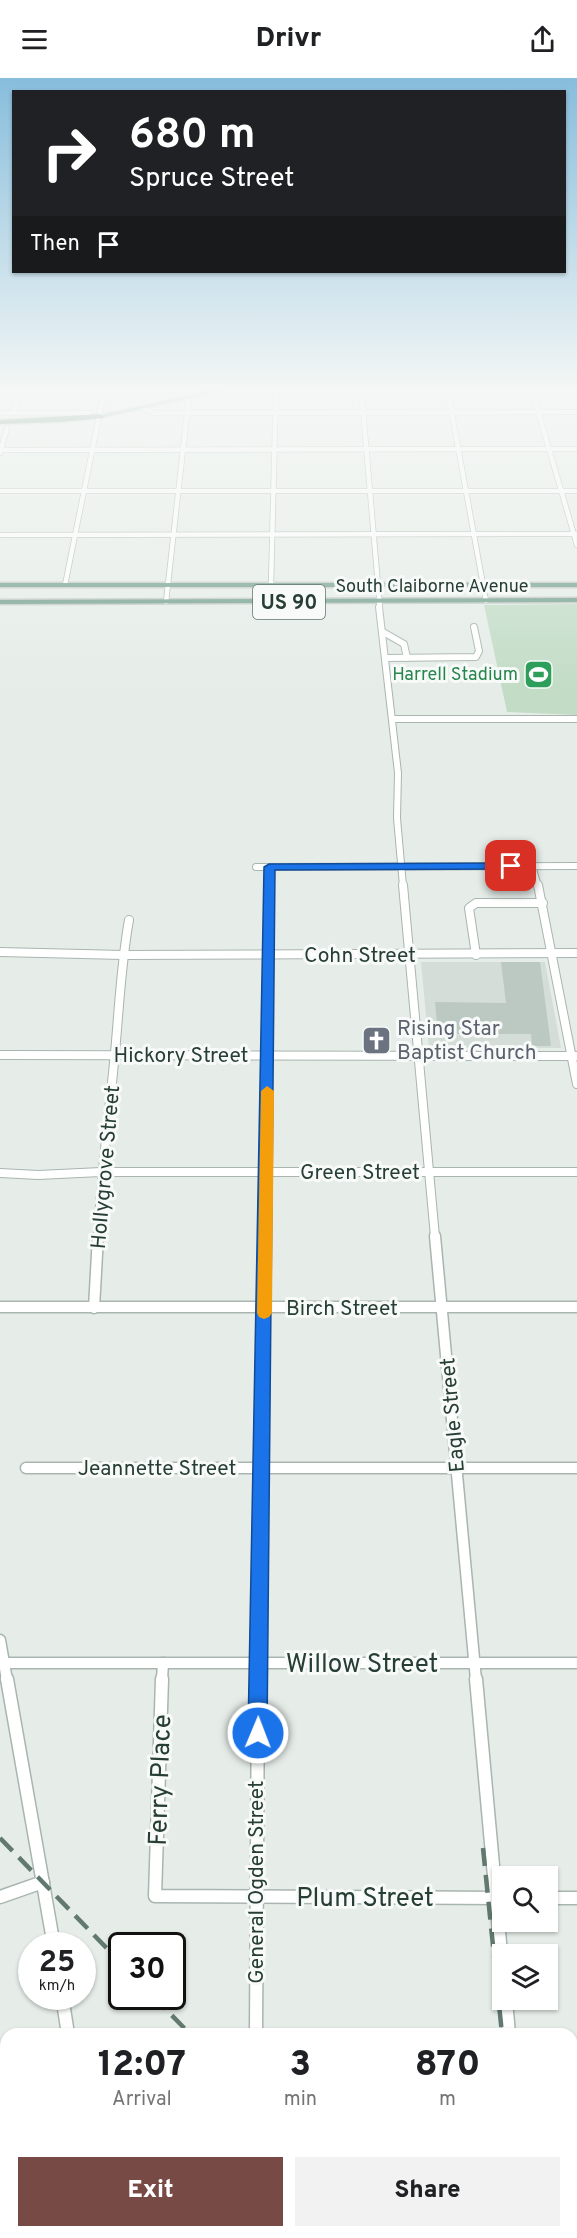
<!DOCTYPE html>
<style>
body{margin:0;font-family:Overpass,sans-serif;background:#f2f2f2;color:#202124;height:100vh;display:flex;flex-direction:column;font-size:22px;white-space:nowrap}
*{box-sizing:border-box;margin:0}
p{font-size:20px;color:#757577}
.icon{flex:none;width:33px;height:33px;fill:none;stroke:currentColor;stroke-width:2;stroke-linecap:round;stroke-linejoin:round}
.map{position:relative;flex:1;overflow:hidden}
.sheet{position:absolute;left:0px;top:1950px;width:578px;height:210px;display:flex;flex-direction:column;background:#fff;border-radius:18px 18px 0 0;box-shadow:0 2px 4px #0004}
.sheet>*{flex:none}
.banner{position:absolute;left:12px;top:12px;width:554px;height:183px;border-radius:0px;box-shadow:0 2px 4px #0004;background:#202124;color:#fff;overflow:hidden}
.controls{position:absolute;left:492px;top:1788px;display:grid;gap:12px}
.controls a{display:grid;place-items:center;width:66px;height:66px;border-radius:0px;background:#fff;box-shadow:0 2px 4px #0004;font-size:30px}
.speed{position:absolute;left:18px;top:1854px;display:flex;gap:12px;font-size:30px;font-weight:700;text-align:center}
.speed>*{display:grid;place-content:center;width:78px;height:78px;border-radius:50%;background:#fff;box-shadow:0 2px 4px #0004;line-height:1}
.speed small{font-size:15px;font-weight:400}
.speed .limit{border:3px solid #111;border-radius:9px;background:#fff;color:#111}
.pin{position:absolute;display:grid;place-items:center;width:51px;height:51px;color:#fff;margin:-26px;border-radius:12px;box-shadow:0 3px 9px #0006}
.me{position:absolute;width:66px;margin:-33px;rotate:1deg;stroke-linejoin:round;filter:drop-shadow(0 0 4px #0008)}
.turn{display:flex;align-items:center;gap:21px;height:126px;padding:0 18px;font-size:27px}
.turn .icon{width:78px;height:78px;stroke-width:2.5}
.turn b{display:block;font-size:42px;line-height:51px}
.then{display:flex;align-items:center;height:57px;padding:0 18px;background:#0003;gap:12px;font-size:22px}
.eta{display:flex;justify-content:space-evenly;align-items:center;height:102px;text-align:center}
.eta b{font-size:36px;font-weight:800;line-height:42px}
.primary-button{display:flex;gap:12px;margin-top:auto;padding:12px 18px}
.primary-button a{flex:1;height:69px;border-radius:0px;background:#774a46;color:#fff;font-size:24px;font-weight:800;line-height:69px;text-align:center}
.primary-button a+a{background:#f2f2f2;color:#202124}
header{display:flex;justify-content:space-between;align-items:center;height:78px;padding:0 18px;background:#fff;font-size:27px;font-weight:800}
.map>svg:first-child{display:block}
.built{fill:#d5ddd8}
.green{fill:#c2dcc6}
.building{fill:#bcc8c2}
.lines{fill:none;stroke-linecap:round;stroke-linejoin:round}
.minor-far4-casing{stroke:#a9b5af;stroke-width:6}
.minor-far3-casing{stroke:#a9b5af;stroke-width:8}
.minor-far2-casing{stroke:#a9b5af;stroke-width:10}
.minor-far1-casing{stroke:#a9b5af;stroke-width:13}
.minor-casing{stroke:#a9b5af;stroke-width:15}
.tertiary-casing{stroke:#a9b5af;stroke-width:19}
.secondary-casing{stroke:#a6b8b0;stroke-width:19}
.primary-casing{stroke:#c3c9c6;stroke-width:3}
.motorway-casing{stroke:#c3c9c6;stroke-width:3}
.minor-far4{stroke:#fff;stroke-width:4.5}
.minor-far3{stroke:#fff;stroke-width:6}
.minor-far2{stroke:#fff;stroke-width:8}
.minor-far1{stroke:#fff;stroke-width:10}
.minor{stroke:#fff;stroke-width:12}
.tertiary{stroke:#fff;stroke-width:16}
.secondary{stroke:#fff;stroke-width:16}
.primary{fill:#709e8c;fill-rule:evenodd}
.motorway{fill:#366757;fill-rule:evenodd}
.rail{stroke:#627970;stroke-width:4.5;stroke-dasharray:18 9;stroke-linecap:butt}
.route{fill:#1a73e8;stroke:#114b97;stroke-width:1.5}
.slow{fill:#f59e0b}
.labels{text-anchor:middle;stroke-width:6;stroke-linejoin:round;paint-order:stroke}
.far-street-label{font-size:18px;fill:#273e35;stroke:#f7faf8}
.far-leisure-label{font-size:18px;fill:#27864d;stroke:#f7faf8;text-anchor:end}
.shield{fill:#f7faf8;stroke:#657670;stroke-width:1.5}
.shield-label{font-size:20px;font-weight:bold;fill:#273e35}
.street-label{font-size:21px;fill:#273e35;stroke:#f7faf8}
.worship-label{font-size:21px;fill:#5b616d;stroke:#f7faf8;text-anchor:start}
.near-street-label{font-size:26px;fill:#273e35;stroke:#f7faf8}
</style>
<header><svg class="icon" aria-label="menu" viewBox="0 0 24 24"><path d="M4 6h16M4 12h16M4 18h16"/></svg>Drivr<svg class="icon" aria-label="share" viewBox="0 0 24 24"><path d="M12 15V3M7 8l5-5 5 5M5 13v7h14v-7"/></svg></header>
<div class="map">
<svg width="577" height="2160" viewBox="0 0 577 2160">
<rect width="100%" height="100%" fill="#e6ede9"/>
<!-- built -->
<polygon class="built" points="421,884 545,884 561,970 429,970"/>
<!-- green -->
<polygon class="green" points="577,526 577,637 507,634 484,527"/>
<!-- building -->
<polygon class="building" points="501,884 540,884 551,968 532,968 531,956 438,956 435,924 506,925"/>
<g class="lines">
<defs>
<g id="minor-far4">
<polyline points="361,309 380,530"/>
<polyline points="447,309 486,523"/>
<polyline points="531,309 577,467"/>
<polyline points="143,330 153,335 577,334"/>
<polyline points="14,334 21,309"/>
<polyline points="0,335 89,335"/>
<polyline points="0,372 577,371"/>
<polyline points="0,375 7,350"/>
<polyline points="0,413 577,413"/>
<polyline points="0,457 577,456"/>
<polyline points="65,507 105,309"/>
<polyline points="271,507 276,309"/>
<polyline points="166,524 190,309"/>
</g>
<g id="minor-far3">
<polyline points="379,529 398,695 397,740 403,808"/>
<polyline points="383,554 404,566 407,580"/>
<polyline points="386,580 476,579 479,573 474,549"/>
<polyline points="393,641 577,641"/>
<polyline points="532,788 538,808"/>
<polyline points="256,789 577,788"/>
<polyline points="269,808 269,789"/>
</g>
<g id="minor-far2">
<polyline points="403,807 435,1159"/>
<polyline points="538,807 577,1006"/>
<polyline points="0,874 123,877 577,875"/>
<polyline points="476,877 469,830 476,825 543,825"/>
<polyline points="0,977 577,978"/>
<polyline points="0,1095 38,1097 101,1094 577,1094"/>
<path d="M 98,1159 C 101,1097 109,1037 115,975 C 119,931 121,886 129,842"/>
<polyline points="264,1159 269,807"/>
</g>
<g id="minor-far1">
<polyline points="435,1158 476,1602"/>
<polyline points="0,1229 577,1229"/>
<polyline points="94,1230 98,1158"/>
<polyline points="26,1390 577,1390"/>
<polyline points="0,1562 7,1602"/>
<polyline points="4,1585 577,1585"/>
<polyline points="162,1602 163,1585"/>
<polyline points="258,1602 264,1158"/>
</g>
<g id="minor">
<polyline points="7,1601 54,1868"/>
<polyline points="162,1601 155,1818 502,1820"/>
<polyline points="476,1601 502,1886"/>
<polyline points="0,1819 43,1804"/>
<polyline points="548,1820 577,1820"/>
<polyline points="62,1918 68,1956"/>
<polyline points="506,1922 509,1956"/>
<polyline points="256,1956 258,1601"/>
<polyline points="248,2154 248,2160"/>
</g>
<g id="tertiary">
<polyline points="451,2154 459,2160"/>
<polyline points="528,2154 528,2160"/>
</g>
<g id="secondary">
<polyline points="572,2114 577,2114"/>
<polyline points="0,2127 6,2127"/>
</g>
<g id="primary">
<polygon points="228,309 239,309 100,340 97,338"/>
<rect x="0" y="505" width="577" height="4"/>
<polygon points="577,520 577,524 0,526 0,522"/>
</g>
<polygon id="motorway" points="100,336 104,338 103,340 60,344 0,346 0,342"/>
</defs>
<!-- minor-far4 casing -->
<use href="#minor-far4" class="minor-far4-casing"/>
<!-- minor-far3 casing -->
<use href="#minor-far3" class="minor-far3-casing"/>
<!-- minor-far2 casing -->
<use href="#minor-far2" class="minor-far2-casing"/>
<!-- minor-far1 casing -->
<use href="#minor-far1" class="minor-far1-casing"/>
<!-- minor casing -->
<use href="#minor" class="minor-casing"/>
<!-- tertiary casing -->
<use href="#tertiary" class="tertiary-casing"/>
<!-- secondary casing -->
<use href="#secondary" class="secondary-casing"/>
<!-- primary casing -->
<use href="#primary" class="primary-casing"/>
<!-- motorway casing -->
<use href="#motorway" class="motorway-casing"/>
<!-- minor-far4 -->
<use href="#minor-far4" class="minor-far4"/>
<!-- minor-far3 -->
<use href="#minor-far3" class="minor-far3"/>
<!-- minor-far2 -->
<use href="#minor-far2" class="minor-far2"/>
<!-- minor-far1 -->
<use href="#minor-far1" class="minor-far1"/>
<!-- minor -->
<use href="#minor" class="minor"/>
<!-- tertiary -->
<use href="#tertiary" class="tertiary"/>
<!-- secondary -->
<use href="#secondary" class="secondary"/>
<!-- primary -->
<use href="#primary" class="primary"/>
<!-- motorway -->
<use href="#motorway" class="motorway"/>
<!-- rail -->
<g class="rail">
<polyline points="0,1760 122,1886"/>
<polyline points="483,1770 502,1956"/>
<polyline points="153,1918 190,1956"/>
<polyline points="379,2154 385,2160"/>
<polyline points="525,2154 526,2160"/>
</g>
</g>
<!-- sky -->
<linearGradient id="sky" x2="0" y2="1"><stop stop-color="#87bddc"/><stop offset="0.51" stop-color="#f4f7f5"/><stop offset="1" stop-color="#f4f7f5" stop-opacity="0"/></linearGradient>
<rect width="577" height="611" fill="url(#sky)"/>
<!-- route -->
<polygon class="route" points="511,785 515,786 515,791 275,792 267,1655 264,1662 258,1665 251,1662 248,1655 264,789 269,786"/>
<!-- slow -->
<polygon class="slow" points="267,1008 274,1013 272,1235 269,1239 264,1241 259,1239 257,1235 261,1013"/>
<!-- icons -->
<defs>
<symbol id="stadium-square" viewBox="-11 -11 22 22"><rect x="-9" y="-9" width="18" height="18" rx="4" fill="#2e9e5b" stroke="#f7faf8"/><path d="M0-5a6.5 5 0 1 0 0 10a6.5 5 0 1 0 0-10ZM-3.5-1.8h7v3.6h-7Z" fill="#fff"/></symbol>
<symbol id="church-square" viewBox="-11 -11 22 22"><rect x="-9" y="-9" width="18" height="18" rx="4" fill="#6b7280" stroke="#f7faf8"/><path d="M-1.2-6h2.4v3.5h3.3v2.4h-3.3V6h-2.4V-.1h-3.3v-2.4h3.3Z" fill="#fff"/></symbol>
</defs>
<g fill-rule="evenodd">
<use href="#stadium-square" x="522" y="580" width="33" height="33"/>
<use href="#church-square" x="360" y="946" width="33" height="33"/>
</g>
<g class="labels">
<!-- far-street labels -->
<g class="far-street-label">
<text x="432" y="514">South Claiborne Avenue</text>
</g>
<!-- far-leisure labels -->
<g class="far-leisure-label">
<text x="518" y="602">Harrell Stadium</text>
</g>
<!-- shield labels -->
<rect class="shield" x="253" y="507" width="72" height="34" rx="4.5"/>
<g class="shield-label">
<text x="289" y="531">US 90</text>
</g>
<!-- street labels -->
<g class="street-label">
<text x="360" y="884">Cohn Street</text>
<text x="181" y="984">Hickory Street</text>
<text transform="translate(105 1089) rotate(-85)" y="7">Hollygrove Street</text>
<text x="360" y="1101">Green Street</text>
<text x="342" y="1237">Birch Street</text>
<text transform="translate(452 1337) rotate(-95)" y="7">Eagle Street</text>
<text x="157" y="1397">Jeannette Street</text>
<text transform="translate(256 1804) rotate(-90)" y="7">General Ogden Street</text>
</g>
<!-- worship labels -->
<g class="worship-label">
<text x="397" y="957">Rising Star<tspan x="397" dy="24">Baptist Church</tspan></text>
</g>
<!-- near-street labels -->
<g class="near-street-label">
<text x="362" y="1594">Willow Street</text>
<text transform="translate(159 1702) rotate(-88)" y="9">Ferry Place</text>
<text x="365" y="1828">Plum Street</text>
</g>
</g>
</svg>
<div class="controls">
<a><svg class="icon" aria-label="search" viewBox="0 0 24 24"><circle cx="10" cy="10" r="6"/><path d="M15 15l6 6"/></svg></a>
<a><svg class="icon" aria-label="layers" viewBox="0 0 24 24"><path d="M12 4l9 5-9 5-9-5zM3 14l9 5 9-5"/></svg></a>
</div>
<div class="speed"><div>25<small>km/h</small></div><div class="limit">30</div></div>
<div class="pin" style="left:511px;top:788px;background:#d93025"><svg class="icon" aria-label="arrive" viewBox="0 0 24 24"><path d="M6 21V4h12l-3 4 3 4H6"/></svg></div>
<svg class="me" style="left:258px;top:1655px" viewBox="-20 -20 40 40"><circle r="17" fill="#1a73e8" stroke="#fff" stroke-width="3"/><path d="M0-11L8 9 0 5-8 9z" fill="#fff"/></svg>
<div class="banner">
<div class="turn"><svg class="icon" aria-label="right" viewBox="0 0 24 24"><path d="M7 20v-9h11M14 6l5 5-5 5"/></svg><div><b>680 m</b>Spruce Street</div></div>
<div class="then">Then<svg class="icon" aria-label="arrive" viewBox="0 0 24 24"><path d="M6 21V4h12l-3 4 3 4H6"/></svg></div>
</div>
<section class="sheet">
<div class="eta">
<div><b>12:07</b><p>Arrival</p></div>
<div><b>3</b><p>min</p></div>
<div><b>870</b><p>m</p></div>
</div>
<div class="primary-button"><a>Exit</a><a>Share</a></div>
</section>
</div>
